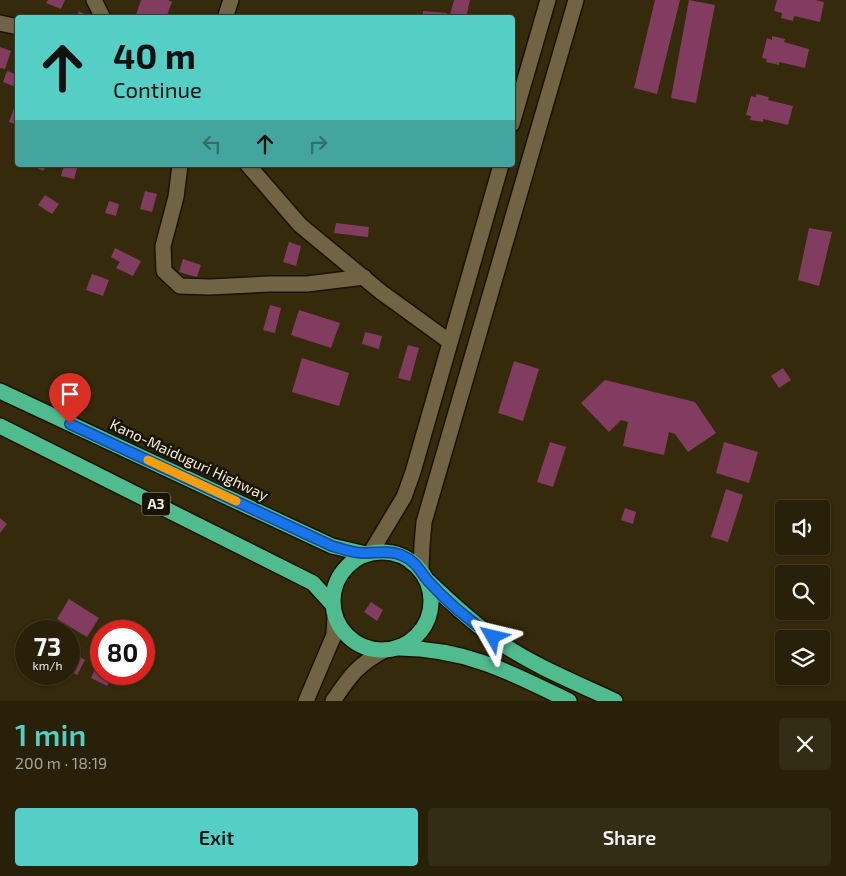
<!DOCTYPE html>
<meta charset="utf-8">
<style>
body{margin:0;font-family:"Exo 2",sans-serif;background:#342d16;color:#f1f3f6;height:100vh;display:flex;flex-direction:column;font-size:19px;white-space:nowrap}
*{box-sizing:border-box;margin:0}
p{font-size:16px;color:#a5a39c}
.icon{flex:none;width:28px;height:28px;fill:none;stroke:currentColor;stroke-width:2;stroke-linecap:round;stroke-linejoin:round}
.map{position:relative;height:701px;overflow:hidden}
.sheet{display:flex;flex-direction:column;background:#282008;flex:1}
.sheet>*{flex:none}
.top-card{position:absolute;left:15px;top:15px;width:500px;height:152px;border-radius:5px;box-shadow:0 1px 4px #0004,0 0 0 1px #443e29;background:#55cec6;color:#111;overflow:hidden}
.buttons{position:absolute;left:775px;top:500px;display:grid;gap:10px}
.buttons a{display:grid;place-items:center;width:55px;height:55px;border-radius:5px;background:#282008;box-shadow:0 1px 4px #0004,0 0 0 1px #443e29;font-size:25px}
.speed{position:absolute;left:15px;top:620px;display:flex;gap:10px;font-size:25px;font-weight:700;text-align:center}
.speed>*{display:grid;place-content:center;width:65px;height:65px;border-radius:50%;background:#282008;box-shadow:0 1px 4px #0004,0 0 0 1px #443e29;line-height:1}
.speed small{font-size:12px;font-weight:400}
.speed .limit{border:8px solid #d22;background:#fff;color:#111}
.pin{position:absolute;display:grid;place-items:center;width:42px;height:42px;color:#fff;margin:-51px -21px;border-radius:50% 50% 50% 0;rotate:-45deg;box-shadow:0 0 5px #0007}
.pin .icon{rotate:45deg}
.me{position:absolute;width:55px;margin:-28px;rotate:307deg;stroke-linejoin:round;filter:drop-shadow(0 0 4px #0008)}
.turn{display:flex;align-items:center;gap:18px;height:105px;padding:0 15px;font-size:22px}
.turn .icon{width:65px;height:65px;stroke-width:2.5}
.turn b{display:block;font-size:35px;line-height:42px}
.lanes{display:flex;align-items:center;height:48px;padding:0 15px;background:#0003;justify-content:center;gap:25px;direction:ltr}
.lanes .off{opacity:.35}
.round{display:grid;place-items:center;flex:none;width:52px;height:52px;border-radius:5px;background:#342d16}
.headline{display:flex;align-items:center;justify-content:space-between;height:85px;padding:0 15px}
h1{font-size:30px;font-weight:600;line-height:38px;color:#55cec6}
.cta{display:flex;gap:10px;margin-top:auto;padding:10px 15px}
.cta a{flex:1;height:58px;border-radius:5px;background:#55cec6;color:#111;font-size:20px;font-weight:600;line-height:58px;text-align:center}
.cta a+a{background:#342d16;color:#f1f3f6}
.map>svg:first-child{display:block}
.building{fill:#813c5f}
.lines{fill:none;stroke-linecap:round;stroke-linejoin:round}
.street-casing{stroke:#1b1300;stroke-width:18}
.secondary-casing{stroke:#1b1300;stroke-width:18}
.highway-casing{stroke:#1b1300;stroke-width:18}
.street{stroke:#706444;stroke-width:15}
.secondary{stroke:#706444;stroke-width:15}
.highway{stroke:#50bb8f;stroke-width:15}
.route-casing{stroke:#114b97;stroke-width:12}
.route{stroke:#1a73e8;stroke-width:9}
.slow{stroke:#f59e0b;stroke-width:9}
.labels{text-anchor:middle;stroke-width:5;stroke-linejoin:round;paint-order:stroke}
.shield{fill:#181307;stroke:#b1ac9b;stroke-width:1}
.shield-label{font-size:14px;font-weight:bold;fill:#f3eddb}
.street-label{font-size:15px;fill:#f3eddb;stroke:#181307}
</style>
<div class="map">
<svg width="846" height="701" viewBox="0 0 846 701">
<rect width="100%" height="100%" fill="#352a0b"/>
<!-- building -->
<g class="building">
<polygon points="48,0 65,0 61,9 46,3"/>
<polygon points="141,0 168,0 172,2 166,18 135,18"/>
<polygon points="454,0 470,0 466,18 449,18"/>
<polygon points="655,0 680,0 657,94 634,88"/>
<polygon points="689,0 715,5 696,103 671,98"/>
<polygon points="777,0 815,0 824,2 820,22 794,16 793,21 781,18 782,13 774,11"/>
<polygon points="79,11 88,16 87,18 76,18"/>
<polygon points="423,11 447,13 447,18 423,18"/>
<polygon points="772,36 785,39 784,42 809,49 805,68 779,62 779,65 766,62 767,59 762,58 767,38 772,40"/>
<polygon points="0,47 11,51 5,69 0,68"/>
<polygon points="7,71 18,75 18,88 3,82"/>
<polygon points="756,94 769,97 768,100 793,106 788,125 763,119 763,122 750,120 751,116 746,115 751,96 756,97"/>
<polygon points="14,108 18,109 18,125 9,122"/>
<polygon points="32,165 47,165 43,171"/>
<polygon points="64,165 78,165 74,179 61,176"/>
<polygon points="145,191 157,194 152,212 140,209"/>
<polygon points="45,195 59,204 52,214 38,205"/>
<polygon points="109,201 119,204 116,216 105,213"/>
<polygon points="336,223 369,227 368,237 334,233"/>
<polygon points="809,228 832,232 819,286 798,280"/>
<polygon points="289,242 301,246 296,266 283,262"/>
<polygon points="115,248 141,261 133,276 116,268 120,262 111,257"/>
<polygon points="183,259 201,265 197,277 179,272"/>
<polygon points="92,274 109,280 103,296 86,290"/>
<polygon points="270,305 281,308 275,333 263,330"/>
<polygon points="299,310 340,323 331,348 291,335"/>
<polygon points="365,332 382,336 379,349 362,344"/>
<polygon points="408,345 419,348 410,381 398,378"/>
<polygon points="302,358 349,373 339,406 292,392"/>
<polygon points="514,361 539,369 523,421 498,413"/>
<polygon points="783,368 791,380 779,388 771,376"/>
<polygon points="605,380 695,402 716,433 688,452 675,434 669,432 664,455 623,446 628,422 621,420 609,432 581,403"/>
<polygon points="550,442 566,447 553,487 537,482"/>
<polygon points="724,442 758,452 749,483 716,473"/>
<polygon points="726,489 743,495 728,542 711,537"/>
<polygon points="625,508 636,512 633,524 621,520"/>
<polygon points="0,518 7,524 0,533"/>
<polygon points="69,599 99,618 87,637 57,619"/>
<polygon points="371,602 383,610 377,621 364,612"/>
<polygon points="69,651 85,660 77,675 69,671"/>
<polygon points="101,656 101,674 113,674 107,686 91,678"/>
</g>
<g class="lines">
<defs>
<g id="street">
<polyline points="94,0 103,18"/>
<polyline points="225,18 231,0"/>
<polyline points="0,23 18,27"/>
<polyline points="180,165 176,197 163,246 164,271 180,286 210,287 269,284 307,284 364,277"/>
<polyline points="248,165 300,225 381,292 450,342"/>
</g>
<g id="secondary">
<polyline points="512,124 548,0"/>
<polyline points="371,552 404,497 413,472 501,165"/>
<polyline points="421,571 422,545 424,522 576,0"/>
<polyline points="306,701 334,635 335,616"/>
<path d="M 333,701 C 350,676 357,665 385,650"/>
</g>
<g id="highway">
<polyline points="0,391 332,546 366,554"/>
<polyline points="0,426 313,583 332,604"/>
<circle cx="382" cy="601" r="49"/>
<path d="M 428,581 C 451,603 475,625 501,643 C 536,667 577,683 615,701"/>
<path d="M 399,648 C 467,649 510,672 569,701"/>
</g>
</defs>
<!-- street casing -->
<use href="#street" class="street-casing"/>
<!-- secondary casing -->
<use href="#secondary" class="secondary-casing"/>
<!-- highway casing -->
<use href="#highway" class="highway-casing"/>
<!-- street -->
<use href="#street" class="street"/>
<!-- secondary -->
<use href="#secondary" class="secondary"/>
<!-- highway -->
<use href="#highway" class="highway"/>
</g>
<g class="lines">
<defs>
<path id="route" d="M 70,424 L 332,546 C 342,549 356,554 366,553 C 378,553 389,550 401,555 C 416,561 419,570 428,581 C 447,602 470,621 493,637"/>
</defs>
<!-- route casing -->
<use href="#route" class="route-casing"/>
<!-- route -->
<use href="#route" class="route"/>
<!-- slow -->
<polyline class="slow" points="148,460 236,501"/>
</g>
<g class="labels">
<!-- shield labels -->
<rect class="shield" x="142" y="492.5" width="28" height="23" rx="4"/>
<g class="shield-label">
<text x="156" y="509">A3</text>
</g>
<!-- street labels -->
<g class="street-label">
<text transform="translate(189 460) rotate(25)" y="5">Kano-Maiduguri Highway</text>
</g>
</g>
</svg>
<div class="buttons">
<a><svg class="icon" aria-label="sound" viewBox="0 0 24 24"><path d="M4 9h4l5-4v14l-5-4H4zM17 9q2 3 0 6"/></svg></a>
<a><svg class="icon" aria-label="search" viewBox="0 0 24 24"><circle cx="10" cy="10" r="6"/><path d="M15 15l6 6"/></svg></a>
<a><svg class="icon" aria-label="layers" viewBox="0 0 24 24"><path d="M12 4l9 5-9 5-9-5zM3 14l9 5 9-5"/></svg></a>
</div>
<div class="speed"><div>73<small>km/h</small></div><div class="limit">80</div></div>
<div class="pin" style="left:70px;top:424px;background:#d93025"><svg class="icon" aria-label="arrive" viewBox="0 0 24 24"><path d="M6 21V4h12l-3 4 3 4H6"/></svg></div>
<svg class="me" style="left:493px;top:637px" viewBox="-20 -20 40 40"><path d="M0-17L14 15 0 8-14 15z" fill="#1a73e8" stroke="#fff" stroke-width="4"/></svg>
<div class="top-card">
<div class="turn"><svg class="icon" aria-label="ahead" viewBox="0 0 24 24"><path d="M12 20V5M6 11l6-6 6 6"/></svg><div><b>40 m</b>Continue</div></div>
<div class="lanes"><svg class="icon off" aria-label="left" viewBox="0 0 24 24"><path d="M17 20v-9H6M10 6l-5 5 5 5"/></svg><svg class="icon" aria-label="ahead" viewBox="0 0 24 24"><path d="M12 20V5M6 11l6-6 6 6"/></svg><svg class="icon off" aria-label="right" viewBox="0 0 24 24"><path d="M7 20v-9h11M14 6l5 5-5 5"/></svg></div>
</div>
</div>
<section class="sheet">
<div class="headline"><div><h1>1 min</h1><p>200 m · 18:19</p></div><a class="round"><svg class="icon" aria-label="close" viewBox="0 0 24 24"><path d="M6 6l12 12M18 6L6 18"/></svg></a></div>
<div class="cta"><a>Exit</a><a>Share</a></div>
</section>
